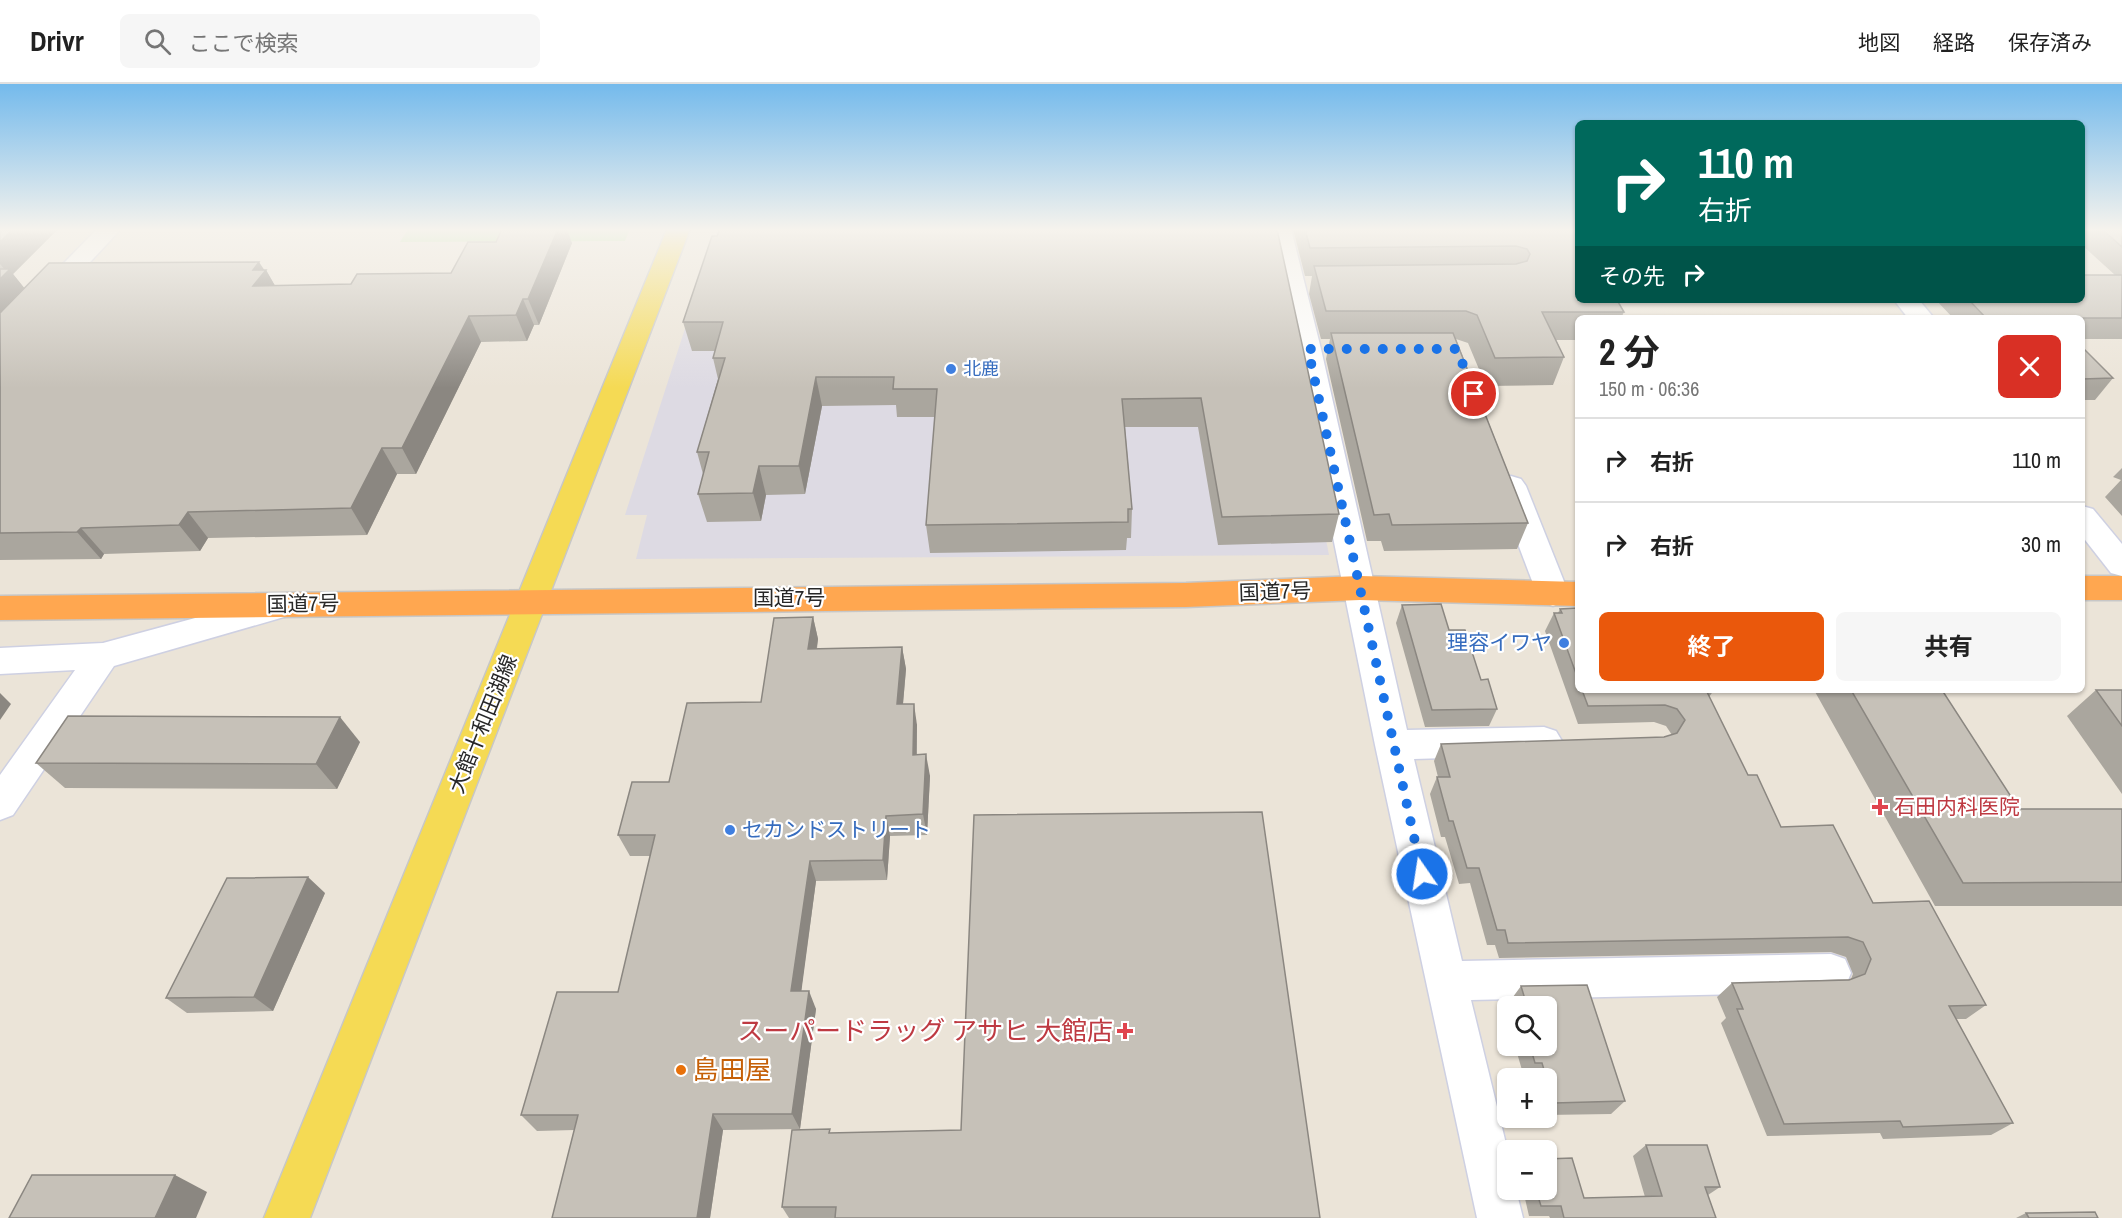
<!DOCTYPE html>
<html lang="ja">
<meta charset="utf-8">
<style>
body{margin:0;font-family:"Archivo Narrow","Noto Sans JP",sans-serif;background:#f6f6f6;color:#222;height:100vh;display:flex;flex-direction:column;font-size:22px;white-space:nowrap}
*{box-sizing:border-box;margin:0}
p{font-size:20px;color:#767676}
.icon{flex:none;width:33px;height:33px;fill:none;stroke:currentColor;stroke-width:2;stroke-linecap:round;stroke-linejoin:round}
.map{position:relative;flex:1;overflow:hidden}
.details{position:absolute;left:1575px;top:231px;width:510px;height:378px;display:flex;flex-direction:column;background:#fff;border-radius:9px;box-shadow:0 2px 4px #0004}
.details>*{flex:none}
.hud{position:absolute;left:1575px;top:36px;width:510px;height:183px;border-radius:9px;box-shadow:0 2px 4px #0004;background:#00695c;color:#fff;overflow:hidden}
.buttons{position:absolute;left:1497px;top:912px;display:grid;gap:12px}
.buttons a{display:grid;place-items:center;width:60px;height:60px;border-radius:9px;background:#fff;box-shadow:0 2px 4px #0004;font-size:30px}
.pin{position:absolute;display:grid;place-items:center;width:51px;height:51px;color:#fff;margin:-26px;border:3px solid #fff;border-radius:50%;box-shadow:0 2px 6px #0007}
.me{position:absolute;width:66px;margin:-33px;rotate:347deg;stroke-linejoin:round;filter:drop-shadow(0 0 4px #0008)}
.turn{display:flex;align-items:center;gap:21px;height:126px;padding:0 24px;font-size:27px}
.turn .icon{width:78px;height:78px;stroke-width:2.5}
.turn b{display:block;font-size:42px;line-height:51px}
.then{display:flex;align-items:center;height:57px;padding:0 24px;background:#0003;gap:12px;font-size:22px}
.round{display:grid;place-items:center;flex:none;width:63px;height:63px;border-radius:9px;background:#f6f6f6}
.overview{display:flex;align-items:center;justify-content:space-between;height:102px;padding:0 24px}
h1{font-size:36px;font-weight:700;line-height:45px}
.button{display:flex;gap:12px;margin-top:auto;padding:12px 24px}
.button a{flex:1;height:69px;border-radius:9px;background:#ea580c;color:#fff;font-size:24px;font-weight:700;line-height:69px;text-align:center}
.button a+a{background:#f6f6f6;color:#222}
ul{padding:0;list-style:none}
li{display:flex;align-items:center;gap:18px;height:84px;padding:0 24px;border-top:2px solid #e0e0e0}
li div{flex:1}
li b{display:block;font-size:22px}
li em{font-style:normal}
header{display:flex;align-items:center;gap:36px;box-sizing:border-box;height:84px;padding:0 30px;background:#fff;border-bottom:2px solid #e0e0e0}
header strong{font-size:28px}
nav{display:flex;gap:33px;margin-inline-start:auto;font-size:21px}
.search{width:420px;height:54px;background:#f6f6f6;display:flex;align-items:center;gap:15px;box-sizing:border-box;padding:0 21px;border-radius:9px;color:#767676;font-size:22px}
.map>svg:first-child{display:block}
.industrial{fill:#dddae3}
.green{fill:#a9e492}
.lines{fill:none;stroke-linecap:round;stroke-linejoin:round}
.minor-casing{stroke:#ced0e2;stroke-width:3}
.major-casing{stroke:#c7c7c7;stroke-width:3}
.highway-casing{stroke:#c7c7c7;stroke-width:3}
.minor{fill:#fff;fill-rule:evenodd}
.major{fill:#f5da54;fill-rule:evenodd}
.highway{fill:#ffa750;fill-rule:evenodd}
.wall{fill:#aaa69e}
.shaded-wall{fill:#8b8781}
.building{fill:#c6c1b8;stroke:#8b8781;stroke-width:1.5}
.route{stroke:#1a73e8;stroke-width:10;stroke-dasharray:0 18}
.shop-dot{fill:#3f7fe0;stroke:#fff;stroke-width:2}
.health-dot{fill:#e0444e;stroke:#fff;stroke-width:2}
.food-dot{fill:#e8710a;stroke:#fff;stroke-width:2}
.labels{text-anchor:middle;stroke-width:4.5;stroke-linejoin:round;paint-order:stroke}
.far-shop-label{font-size:18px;fill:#366cbe;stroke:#fff;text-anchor:start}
.street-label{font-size:21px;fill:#282828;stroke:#fff}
.shop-label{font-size:21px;fill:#366cbe;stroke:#fff;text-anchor:end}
.health-label{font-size:21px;fill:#be3a42;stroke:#fff;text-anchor:start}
.near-health-label{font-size:26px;fill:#be3a42;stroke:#fff;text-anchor:end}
.near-food-label{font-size:26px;fill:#c56008;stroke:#fff;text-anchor:start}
</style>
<header>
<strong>Drivr</strong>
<div class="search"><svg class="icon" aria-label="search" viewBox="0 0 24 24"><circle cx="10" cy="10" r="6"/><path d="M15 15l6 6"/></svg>ここで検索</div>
<nav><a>地図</a><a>経路</a><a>保存済み</a></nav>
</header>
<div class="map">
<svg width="2122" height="1134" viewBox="0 0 2122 1134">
<rect width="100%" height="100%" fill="#ebe4d8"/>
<!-- industrial -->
<polygon class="industrial" points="717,145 1265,145 1329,471 636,475 647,431 625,431"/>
<!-- green -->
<polygon class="green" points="408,145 630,145 625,157 400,158"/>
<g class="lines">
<defs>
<g id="minor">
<polygon points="97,145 121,145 9,265 0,268 0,245"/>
<polygon points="1268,145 1291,145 1321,265 1407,646 1544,643 1556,647 1562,657 1556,667 1544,671 1414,675 1462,877 1831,870 1845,875 1851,889 1845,903 1831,908 1471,916 1508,1068 1508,1106 1516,1106 1523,1134 1477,1134 1375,661 1295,265"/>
<polygon points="1894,216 1919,216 1934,234 1908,234"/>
<polygon points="1511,392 1521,395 1526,402 1569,510 1564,518 1553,522 1542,518 1537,510 1496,402 1501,395"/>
<polygon points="2082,422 2093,425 2122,460 2122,492 2111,489 2082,452"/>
<polygon points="287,509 298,513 303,521 298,529 114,582 13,731 0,736 0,691 75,586 0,590 0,564 103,559"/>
</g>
<polygon id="major" points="667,145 690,145 310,1134 264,1134"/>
<g id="highway">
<polygon points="1360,492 1578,498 1578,522 1360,516 1186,523 0,536 0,512 1186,499"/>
<rect x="2082" y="492" width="40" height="24"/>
</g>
</defs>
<!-- minor casing -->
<use href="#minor" class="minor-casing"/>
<!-- major casing -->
<use href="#major" class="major-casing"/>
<!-- highway casing -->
<use href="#highway" class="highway-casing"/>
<!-- minor -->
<use href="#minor" class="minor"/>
<!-- major -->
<use href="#major" class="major"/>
<!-- highway -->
<use href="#highway" class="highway"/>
</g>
<!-- wall -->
<g class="wall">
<polygon points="0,145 58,145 13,190 24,204 264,186 266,186 275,202 351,200 451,189 572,159 539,241 534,241 527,257 481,258 416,390 397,390 367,451 208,454 200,467 104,470 101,475 0,476"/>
<polygon points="1277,145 1339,430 1332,458 1218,461 1198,343 1125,343 1132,425 1131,454 1127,454 1126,466 930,469 926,441 935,333 897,333 896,321 822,322 805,410 766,411 761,437 707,438 698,410 703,390 697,368 718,295 713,274 715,267 692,267 683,238 717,152"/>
<polygon points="1293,145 1578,145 1624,228 1621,234 1578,234 1578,256 1556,256 1564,273 1553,301 1486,302 1468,259 1456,255 1528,439 1517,465 1384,467 1381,457 1367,457 1326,275 1330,255 1321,255 1309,210 1312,192 1305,192"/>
<polygon points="2082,145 2122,145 2122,255 2082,255 2082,234 1953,234 1936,216 2082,216 2115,191 2082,161"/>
<polygon points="2082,263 2113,294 2095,316 2082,316"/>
<polygon points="2122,384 2122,432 2105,413 2121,396 2113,393"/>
<polygon points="1402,521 1449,546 1481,596 1497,625 1489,642 1425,643 1396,539"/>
<polygon points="1578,524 1578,606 1714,606 1709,613 1748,691 1781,743 1873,819 1986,921 1966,935 1956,935 2013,1039 1991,1051 1883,1055 1880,1049 1767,1052 1721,939 1726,934 1717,913 1732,899 1851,895 1853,890 1846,873 1831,868 1499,874 1495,861 1487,861 1470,799 1459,800 1445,753 1441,753 1430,710 1437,693 1438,693 1434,677 1441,660 1664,653 1672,651 1666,642 1654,638 1578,640 1545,547 1554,529 1558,529 1560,525"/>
<polygon points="813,533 818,555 817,565 902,563 906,585 903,620 917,641 917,671 930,692 927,751 890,752 887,796 816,797 801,907 816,925 800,1045 723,1046 710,1134 552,1134 574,1046 537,1047 521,1031 618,908 651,772 630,772 618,751 669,698 761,618"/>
<polygon points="1814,606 1942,606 2019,725 2122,725 2122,822 1935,822"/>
<polygon points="2096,606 2122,606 2122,710 2067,632"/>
<polygon points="360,658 337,705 65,704 36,679"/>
<polygon points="325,809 273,927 187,929 166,914"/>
<polygon points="1587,901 1625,1017 1611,1030 1546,1031 1546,994 1531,994 1531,992 1524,993 1515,962 1546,962 1546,922 1512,922 1510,917 1521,902"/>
<polygon points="832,1049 1320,1134 789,1134 782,1123"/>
<polygon points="1646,1061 1720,1103 1708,1111 1716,1134 1550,1134 1549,1132 1529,1132 1523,1106 1546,1106 1584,1114 1645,1113 1633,1072"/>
<polygon points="2026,1129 2098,1134 2016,1134"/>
</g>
<!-- shaded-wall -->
<g class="shaded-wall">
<polygon points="13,145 58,145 13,190 30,211 0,242 0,195 7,188 0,180 0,158"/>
<polygon points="558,145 567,145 572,159 539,241 528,215"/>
<polygon points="259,178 265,187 266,186 281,212 253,202 253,186"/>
<polygon points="523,215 534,241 527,257 516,231"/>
<polygon points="469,232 481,258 416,390 402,364"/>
<polygon points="816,293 822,322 805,410 799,382"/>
<polygon points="382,364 397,390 367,451 351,424"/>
<polygon points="759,382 766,411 761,437 753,409"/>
<polygon points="188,428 208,454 200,467 179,441"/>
<polygon points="81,444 104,470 101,475 77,448"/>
<polygon points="813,533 818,555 813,587 808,565"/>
<polygon points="902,563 906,585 901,642 897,620"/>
<polygon points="0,609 11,620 0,636"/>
<polygon points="914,620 917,641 916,692 913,671"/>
<polygon points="340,633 360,658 337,705 316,680"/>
<polygon points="926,670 930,692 927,751 923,730"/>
<polygon points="886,732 890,752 887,796 883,776"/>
<polygon points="810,777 816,797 799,925 791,907"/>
<polygon points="308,793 325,809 273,927 254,913"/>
<polygon points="809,907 816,925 800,1045 792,1030"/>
<polygon points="713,1030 723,1046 710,1134 697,1134"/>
<polygon points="175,1091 207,1108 196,1134 155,1134"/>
</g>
<!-- building -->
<g class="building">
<polygon points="0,145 13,145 0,158"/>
<polygon points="502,145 558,145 528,215 523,215 516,231 469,232 402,364 382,364 351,424 188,428 179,441 81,444 77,448 0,449 0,229 49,179 259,178 253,186 266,186 253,202 351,200 357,190 451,189 468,158 496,158"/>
<polygon points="720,145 1277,145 1339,430 1222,433 1201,314 1122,315 1132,425 1128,425 1128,438 926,441 937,305 893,305 894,293 816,293 799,382 759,382 753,409 698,410 709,368 697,368 725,274 713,274 723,238 683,238 712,152 717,152"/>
<polygon points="1305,145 1578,145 1578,216 1617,216 1624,228 1542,228 1564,273 1495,274 1477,231 1466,227 1326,227 1314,182 1516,180 1527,177 1530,170 1527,165 1516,162 1310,164"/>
<polygon points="2102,145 2122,145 2122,163"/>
<polygon points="0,185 10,185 0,195"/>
<polygon points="2082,191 2122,191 2122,234 1986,234 1969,216 2082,216"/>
<polygon points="1331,249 1453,249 1528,439 1392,441 1389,430 1374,431"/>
<polygon points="2082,263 2113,294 2082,295"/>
<polygon points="1441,520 1449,546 1465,546 1481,596 1488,595 1497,625 1432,626 1402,521"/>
<polygon points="1578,524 1578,595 1554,529 1562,529 1560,525"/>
<polygon points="813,533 808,565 902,563 897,620 914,620 913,671 926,670 923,730 886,732 883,776 810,777 791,907 809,907 792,1030 713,1030 697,1134 552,1134 578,1031 521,1031 557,908 618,908 655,751 618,751 632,698 669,698 687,619 761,618 774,534"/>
<polygon points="1582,606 1706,606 1748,691 1757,691 1781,743 1833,741 1873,819 1929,817 1986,921 1949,922 2013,1039 1903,1043 1900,1037 1784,1040 1737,925 1743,925 1732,899 1849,896 1865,890 1871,875 1863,858 1848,853 1508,859 1505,846 1497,846 1479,784 1467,784 1453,737 1449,737 1437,693 1450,693 1441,660 1664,653 1677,649 1685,636 1677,625 1665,621 1588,622"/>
<polygon points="1851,606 1942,606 2019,725 2122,725 2122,798 1963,799"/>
<polygon points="2096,606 2122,606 2122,642"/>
<polygon points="68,632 340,633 316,680 36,679"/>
<polygon points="1262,728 1320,1134 835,1134 836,1123 782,1123 792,1046 830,1045 829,1049 961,1046 974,731"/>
<polygon points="308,793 254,913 166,914 227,794"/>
<polygon points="1587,901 1625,1017 1554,1019 1542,979 1535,979 1530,962 1546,962 1546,922 1527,922 1521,902"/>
<polygon points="1646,1061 1707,1061 1720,1103 1705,1103 1716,1134 1564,1134 1561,1122 1541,1122 1536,1106 1546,1106 1546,1075 1572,1074 1584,1114 1662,1112"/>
<polygon points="32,1091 175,1091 155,1134 9,1134"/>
<polygon points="2095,1128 2098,1134 2029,1134 2026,1129"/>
</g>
<!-- sky -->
<linearGradient id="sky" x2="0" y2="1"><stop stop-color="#74baec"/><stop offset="0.48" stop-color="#f6f3ed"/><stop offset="1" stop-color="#f6f3ed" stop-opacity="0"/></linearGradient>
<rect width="2122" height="304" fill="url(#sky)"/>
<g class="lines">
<!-- route -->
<polyline class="route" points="1422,790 1308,265 1457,265 1474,310"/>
</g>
<!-- markers -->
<g class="shop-dot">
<circle cx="951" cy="285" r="6"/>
<circle cx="1564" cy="559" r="6"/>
<circle cx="730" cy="746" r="6"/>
</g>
<g class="health-dot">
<path d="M1877 714h6v6h6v6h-6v6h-6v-6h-6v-6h6z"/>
<path d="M1122 938h6v6h6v6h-6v6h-6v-6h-6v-6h6z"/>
</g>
<circle class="food-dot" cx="681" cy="986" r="6"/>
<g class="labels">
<!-- far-shop labels -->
<g class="far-shop-label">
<text x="963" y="291">北鹿</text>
</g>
<!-- street labels -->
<g class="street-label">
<text transform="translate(1275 508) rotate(-2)" y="7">国道7号</text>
<text x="789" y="521">国道7号</text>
<text transform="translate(303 520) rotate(-1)" y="7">国道7号</text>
<text transform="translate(483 640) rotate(-68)" y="7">大館十和田湖線</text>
</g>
<!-- shop labels -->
<g class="shop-label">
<text x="1552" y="566">理容イワヤ</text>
<text x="742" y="753" text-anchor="start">セカンドストリート</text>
</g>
<!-- health labels -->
<g class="health-label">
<text x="1894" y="730">石田内科医院</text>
</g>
<!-- near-health labels -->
<g class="near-health-label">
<text x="1113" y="956">スーパードラッグ アサヒ 大館店</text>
</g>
<!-- near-food labels -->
<g class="near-food-label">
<text x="693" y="995">島田屋</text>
</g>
</g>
</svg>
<div class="buttons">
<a><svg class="icon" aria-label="search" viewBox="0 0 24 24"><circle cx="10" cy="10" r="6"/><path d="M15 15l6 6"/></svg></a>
<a>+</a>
<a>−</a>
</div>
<div class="pin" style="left:1474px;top:310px;background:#d93025"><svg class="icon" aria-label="arrive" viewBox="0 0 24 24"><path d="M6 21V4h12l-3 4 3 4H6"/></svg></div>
<svg class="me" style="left:1422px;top:790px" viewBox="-20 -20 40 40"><circle r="17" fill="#1a73e8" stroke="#fff" stroke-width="3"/><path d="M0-11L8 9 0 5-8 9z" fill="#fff"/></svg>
<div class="hud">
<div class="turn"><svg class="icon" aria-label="right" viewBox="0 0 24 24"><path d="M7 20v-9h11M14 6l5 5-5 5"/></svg><div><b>110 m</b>右折</div></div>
<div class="then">その先<svg class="icon" aria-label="right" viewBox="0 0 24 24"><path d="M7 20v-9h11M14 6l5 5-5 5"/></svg></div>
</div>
<section class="details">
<div class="overview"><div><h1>2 分</h1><p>150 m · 06:36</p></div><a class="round" style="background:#d93025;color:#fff"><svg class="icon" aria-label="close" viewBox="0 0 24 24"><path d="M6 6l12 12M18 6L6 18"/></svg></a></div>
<ul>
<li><svg class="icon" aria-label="right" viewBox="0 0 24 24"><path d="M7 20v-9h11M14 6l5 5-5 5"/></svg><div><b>右折</b></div><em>110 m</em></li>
<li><svg class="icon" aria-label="right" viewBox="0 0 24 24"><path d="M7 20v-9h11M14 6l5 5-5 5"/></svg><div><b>右折</b></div><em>30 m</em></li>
</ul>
<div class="button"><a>終了</a><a>共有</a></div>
</section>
</div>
